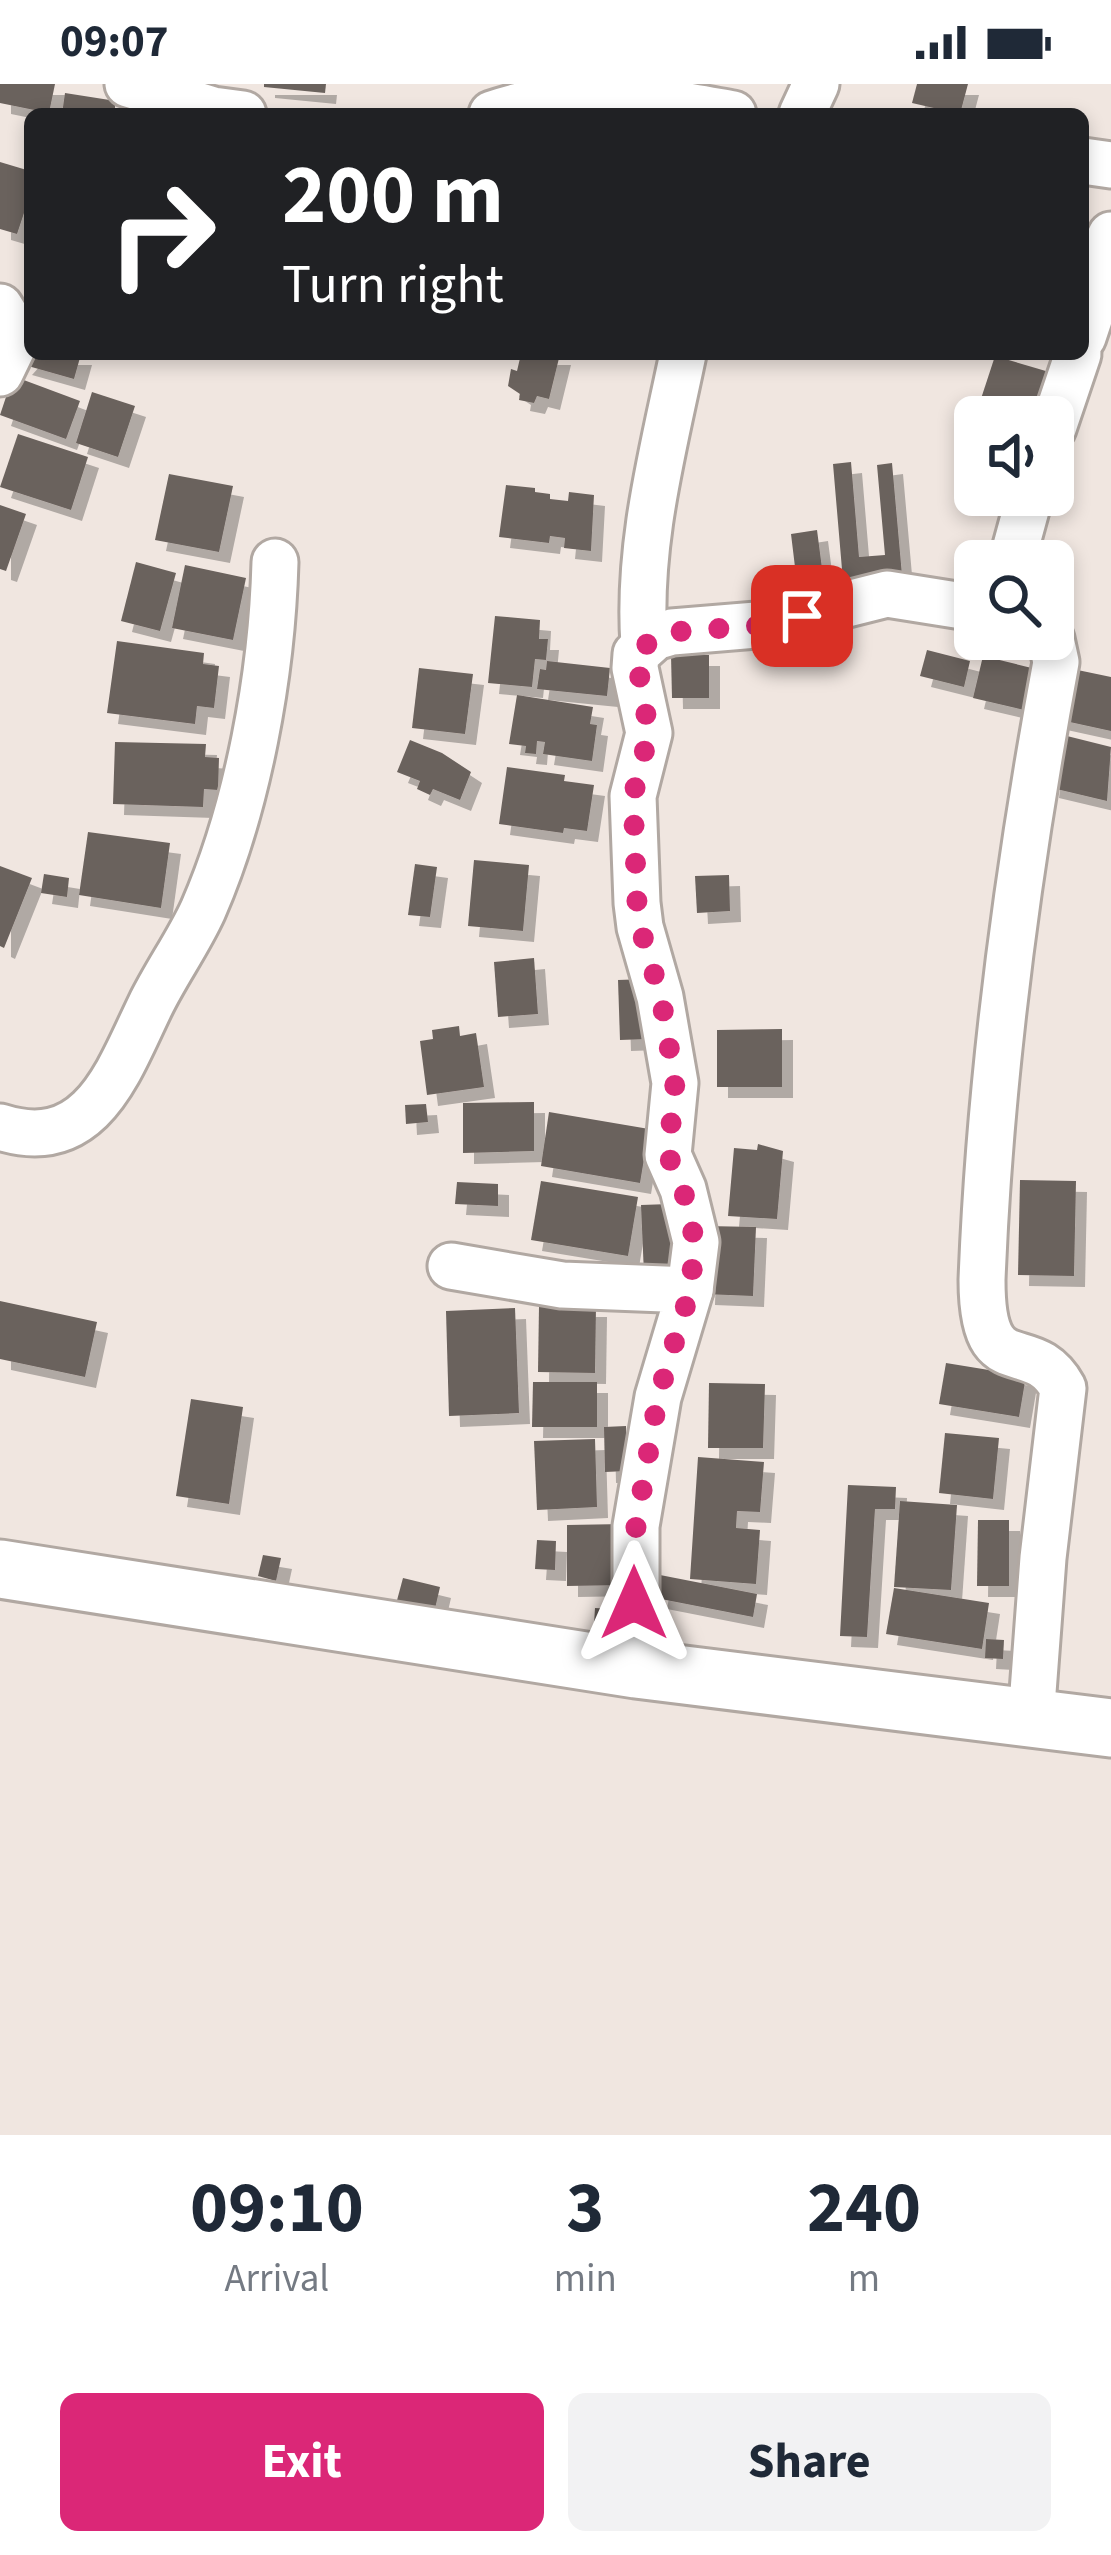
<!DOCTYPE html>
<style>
body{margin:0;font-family:"Source Sans 3",sans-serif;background:#f2f2f3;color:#1f2937;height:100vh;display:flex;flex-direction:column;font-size:45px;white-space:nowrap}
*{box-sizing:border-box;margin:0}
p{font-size:39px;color:#747a83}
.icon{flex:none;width:66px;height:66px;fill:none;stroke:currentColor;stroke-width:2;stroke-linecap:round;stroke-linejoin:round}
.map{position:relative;height:2051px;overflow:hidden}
.details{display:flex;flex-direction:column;background:#fff;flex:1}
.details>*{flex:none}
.top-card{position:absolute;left:24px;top:24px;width:1065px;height:252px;border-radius:18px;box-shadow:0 6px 18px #0003;background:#202124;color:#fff;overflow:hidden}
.fabs{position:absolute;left:954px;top:312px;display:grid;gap:24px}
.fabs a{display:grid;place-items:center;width:120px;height:120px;border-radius:18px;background:#fff;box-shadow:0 6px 18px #0003;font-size:60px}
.pin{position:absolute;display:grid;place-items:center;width:102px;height:102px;color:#fff;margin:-51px;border-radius:24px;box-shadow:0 6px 18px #0006}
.me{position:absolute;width:132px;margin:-66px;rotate:0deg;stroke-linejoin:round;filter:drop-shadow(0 0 9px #0008)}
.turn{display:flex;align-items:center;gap:42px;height:252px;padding:0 60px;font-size:54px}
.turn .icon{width:156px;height:156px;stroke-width:2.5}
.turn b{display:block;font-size:84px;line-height:102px}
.eta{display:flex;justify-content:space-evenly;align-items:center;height:204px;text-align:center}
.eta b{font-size:72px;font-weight:700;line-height:84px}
.button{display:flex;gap:24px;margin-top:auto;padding:24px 60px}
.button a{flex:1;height:138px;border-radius:18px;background:#db2777;color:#fff;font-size:48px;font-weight:700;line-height:138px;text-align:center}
.button a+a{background:#f2f2f3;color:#1f2937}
.status{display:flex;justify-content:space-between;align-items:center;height:84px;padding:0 60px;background:#fff;direction:ltr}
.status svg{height:33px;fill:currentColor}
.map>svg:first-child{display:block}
.building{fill:#6b625d;filter:url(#shadow)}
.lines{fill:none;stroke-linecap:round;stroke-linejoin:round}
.minor-casing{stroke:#b1a8a2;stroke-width:51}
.major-casing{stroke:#b1a8a2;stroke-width:63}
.minor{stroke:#fff;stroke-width:45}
.major{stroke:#fff;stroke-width:57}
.route{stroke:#db2777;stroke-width:21;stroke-dasharray:0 37.8}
</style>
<div class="status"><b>09:07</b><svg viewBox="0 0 49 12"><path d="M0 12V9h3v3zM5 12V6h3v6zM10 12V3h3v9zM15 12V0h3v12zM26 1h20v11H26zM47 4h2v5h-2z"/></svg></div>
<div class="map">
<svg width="1111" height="2051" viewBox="0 0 1111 2051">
<defs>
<filter id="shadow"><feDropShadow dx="11" dy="11" stdDeviation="0" flood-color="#0004"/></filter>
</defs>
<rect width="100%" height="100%" fill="#f0e6e0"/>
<!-- building -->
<g class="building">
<polygon points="0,0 55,0 49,29 0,19"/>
<polygon points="264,0 326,0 325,9 264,3"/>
<polygon points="917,0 968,0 960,30 912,19"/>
<polygon points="65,9 116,17 114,30 62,30"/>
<polygon points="0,78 30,87 30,111 17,150 0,145"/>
<polygon points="30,270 81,270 74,295 21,280"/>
<polygon points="521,270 560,270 549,315 537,312 534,319 519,316 520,310 508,302 511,285 517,287"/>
<polygon points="995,272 1056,290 1043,333 975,333"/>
<polygon points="13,292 80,317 66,355 0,331"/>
<polygon points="92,308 135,322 118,373 76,359"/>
<polygon points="18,350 88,373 71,426 0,403"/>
<polygon points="851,378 859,473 885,471 877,381 892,379 902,491 843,497 833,380"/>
<polygon points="169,390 233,402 219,468 155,456"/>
<polygon points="506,401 535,404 535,408 550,410 550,415 568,417 569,408 594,411 591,467 564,464 565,454 550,452 549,459 499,453"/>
<polygon points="0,421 26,430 6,487 0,485"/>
<polygon points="817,446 826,515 802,518 801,508 808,507 804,482 795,483 791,450"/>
<polygon points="136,478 176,489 160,547 121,537"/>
<polygon points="185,481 246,494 233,556 172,544"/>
<polygon points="495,532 540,536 539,555 548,555 546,576 535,575 532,603 488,599"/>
<polygon points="117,557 204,569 203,580 219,582 214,624 197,622 195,640 107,629"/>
<polygon points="927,566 970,577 964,603 920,592"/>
<polygon points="671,571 709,571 709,614 672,614"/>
<polygon points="983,572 1048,588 1037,629 973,614"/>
<polygon points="547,577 610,584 607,612 537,605 540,585 546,586"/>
<polygon points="419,584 473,590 465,650 412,644"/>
<polygon points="1068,584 1111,593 1111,647 1056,635"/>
<polygon points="517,611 593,623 590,640 597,641 592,677 543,670 545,658 537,657 536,670 525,669 526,662 509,660"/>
<polygon points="1055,649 1111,663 1107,717 1048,703"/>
<polygon points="410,656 442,669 471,688 460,716 433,705 430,711 417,705 420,697 397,688"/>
<polygon points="115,658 206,660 205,673 219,674 218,706 204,705 203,723 113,720"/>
<polygon points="507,683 565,691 564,697 594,701 587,747 564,744 563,749 499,740"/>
<polygon points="88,748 170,759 161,824 79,811"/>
<polygon points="474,776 529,781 523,847 468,842"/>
<polygon points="415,780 437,783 430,833 408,831"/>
<polygon points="0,782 32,794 4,864 0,862"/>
<polygon points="44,790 69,794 67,813 41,809"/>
<polygon points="729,791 730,827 697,829 695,792"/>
<polygon points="534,874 538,930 498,933 494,878"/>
<polygon points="646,895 648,955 620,956 618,896"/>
<polygon points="459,942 460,952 476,949 484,1003 427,1011 420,957 433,955 432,946"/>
<polygon points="782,945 782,1003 717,1003 717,946"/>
<polygon points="534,1018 534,1067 463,1069 463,1019"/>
<polygon points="426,1020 428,1038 406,1040 405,1021"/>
<polygon points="549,1028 649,1045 640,1099 541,1082"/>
<polygon points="758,1060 783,1067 777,1135 728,1132 734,1064 757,1066"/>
<polygon points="1020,1096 1076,1097 1074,1192 1018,1191"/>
<polygon points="541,1097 638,1113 628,1172 531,1156"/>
<polygon points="457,1098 498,1100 498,1122 455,1120"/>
<polygon points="670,1120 674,1188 644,1190 641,1121"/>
<polygon points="706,1142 756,1143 753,1212 704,1210"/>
<polygon points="0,1217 97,1238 85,1293 0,1275"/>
<polygon points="539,1222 596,1222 595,1289 538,1288"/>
<polygon points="515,1224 519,1329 449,1332 446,1227"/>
<polygon points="946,1279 1026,1292 1019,1333 939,1320"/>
<polygon points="533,1298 597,1298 597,1343 532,1343"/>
<polygon points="709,1299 765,1300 763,1364 708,1364"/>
<polygon points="191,1315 243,1323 229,1420 176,1412"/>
<polygon points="626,1342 627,1387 605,1388 604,1343"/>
<polygon points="945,1349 999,1354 993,1415 939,1409"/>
<polygon points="595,1355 597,1423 537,1426 534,1357"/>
<polygon points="698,1373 764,1378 760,1428 737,1427 736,1444 760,1446 756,1500 690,1495"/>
<polygon points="848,1401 896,1403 895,1425 875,1425 867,1553 840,1552"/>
<polygon points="900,1417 957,1421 951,1506 894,1503"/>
<polygon points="978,1436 1009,1436 1009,1502 977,1502"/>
<polygon points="624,1440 625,1501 567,1502 567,1441"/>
<polygon points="537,1456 556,1457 555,1486 535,1485"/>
<polygon points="263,1471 281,1474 276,1497 258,1492"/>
<polygon points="660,1491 757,1510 753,1533 656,1514"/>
<polygon points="403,1494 440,1503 434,1529 396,1520"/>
<polygon points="894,1504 989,1519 982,1565 886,1550"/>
<polygon points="595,1524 613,1525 610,1557 593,1556"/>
<polygon points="986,1555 1004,1556 1003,1575 985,1574"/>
</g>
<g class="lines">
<defs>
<g id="minor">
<polyline points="128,0 213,26 243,30"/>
<path d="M 492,30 C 581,0 643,14 733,30"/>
<polyline points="802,30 816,0"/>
<polyline points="1083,77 1111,81"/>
<polyline points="0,223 18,252 0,289"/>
<polyline points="1083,253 1089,235 1089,198 1111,151"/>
<polyline points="1053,344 1078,270"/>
<polyline points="1012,477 1030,411"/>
<path d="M 644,561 C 637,461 663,367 683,270"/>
<path d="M 0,1043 C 91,1072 118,988 150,922 C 166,889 188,859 203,826 C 248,723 272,590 275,478"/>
<polyline points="451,1182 562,1201 690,1206 658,1313 636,1442 636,1585"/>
<polyline points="690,1206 696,1158 683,1105 668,1071 675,999 660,913 640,843 637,819 633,712 649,649 635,584 636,570 655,553 672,548 768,540 887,510 975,524"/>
<path d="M 1031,1635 L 1043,1474 L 1063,1304 C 1031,1246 982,1305 982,1196 C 990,988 1018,783 1056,578 L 1051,555"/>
</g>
<polyline id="major" points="0,1485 636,1585 1111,1644"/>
</defs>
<!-- minor casing -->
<use href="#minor" class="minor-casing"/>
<!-- major casing -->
<use href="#major" class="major-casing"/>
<!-- minor -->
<use href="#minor" class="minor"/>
<!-- major -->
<use href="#major" class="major"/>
</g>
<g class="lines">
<!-- route -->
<polyline class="route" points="634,1519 636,1442 658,1313 690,1207 695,1158 683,1105 668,1071 675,999 661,913 640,843 637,819 633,712 649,649 636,570 655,553 672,548 768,541 802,532"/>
</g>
</svg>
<div class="fabs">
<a><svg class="icon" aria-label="sound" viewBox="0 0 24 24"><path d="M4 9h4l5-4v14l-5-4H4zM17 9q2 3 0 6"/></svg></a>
<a><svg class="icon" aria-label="search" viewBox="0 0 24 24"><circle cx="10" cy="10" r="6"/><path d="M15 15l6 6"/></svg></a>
</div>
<div class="pin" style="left:802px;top:532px;background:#d93025"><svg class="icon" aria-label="arrive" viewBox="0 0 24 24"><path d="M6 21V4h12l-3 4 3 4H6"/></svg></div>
<svg class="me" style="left:634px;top:1519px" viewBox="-20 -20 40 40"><path d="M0-17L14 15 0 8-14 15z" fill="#db2777" stroke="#fff" stroke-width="4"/></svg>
<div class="top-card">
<div class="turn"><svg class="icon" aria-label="right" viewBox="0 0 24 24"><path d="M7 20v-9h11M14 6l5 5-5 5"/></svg><div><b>200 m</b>Turn right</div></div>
</div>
</div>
<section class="details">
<div class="eta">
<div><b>09:10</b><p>Arrival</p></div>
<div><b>3</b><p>min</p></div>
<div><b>240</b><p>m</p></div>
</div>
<div class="button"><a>Exit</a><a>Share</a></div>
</section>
